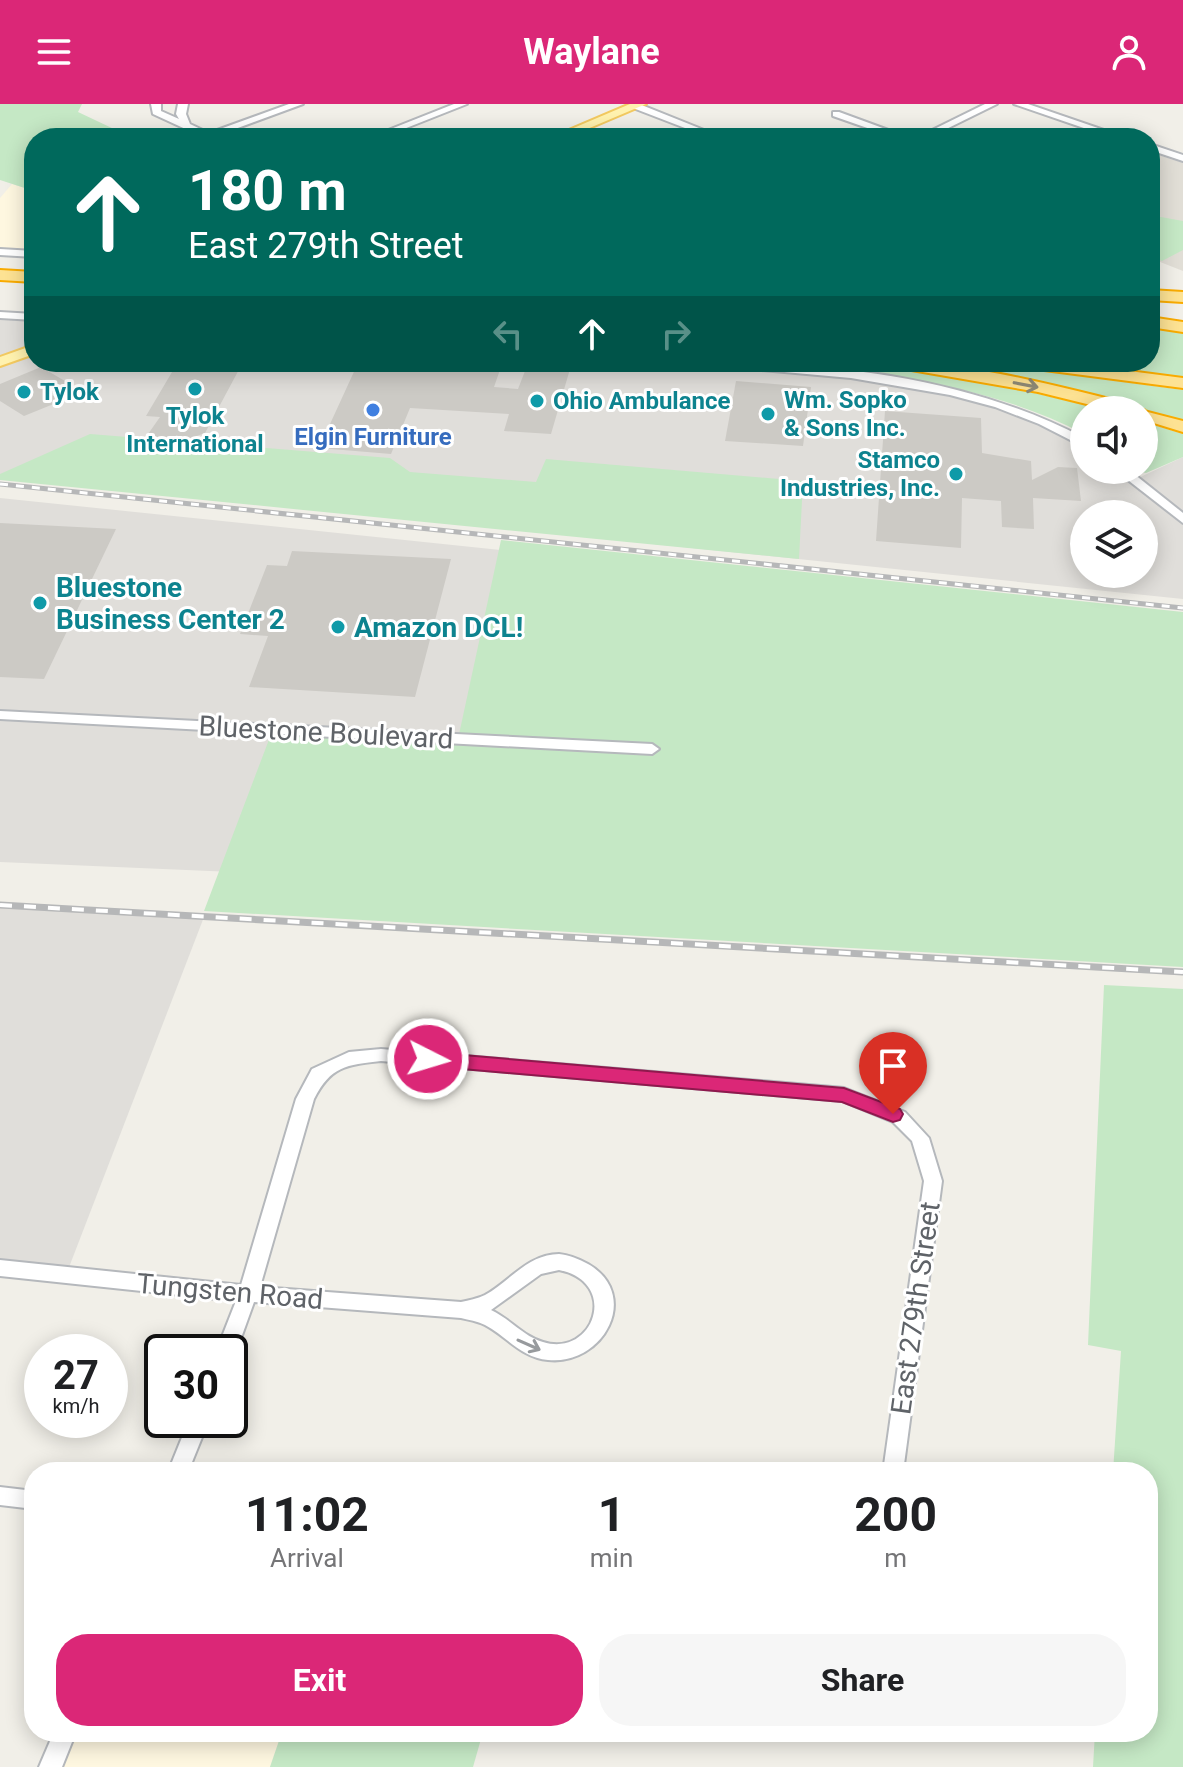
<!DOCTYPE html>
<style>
body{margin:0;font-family:Roboto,sans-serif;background:#f6f6f6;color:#202124;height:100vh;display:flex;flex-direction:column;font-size:30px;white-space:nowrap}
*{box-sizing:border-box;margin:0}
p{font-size:26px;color:#757577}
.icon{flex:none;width:44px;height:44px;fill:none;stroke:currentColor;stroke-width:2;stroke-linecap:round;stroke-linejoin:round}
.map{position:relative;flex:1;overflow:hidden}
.side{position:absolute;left:24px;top:1358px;width:1134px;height:280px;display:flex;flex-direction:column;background:#fff;border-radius:32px;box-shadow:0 4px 20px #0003}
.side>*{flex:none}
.banner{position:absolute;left:24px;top:24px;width:1136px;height:244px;border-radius:32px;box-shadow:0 4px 20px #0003;background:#00695c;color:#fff;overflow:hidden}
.controls{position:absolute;left:1070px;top:292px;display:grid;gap:16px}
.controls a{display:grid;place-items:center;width:88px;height:88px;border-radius:50%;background:#fff;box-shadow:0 4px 20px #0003;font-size:40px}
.speed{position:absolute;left:24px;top:1230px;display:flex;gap:16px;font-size:40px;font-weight:700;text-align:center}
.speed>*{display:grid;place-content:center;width:104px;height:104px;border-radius:50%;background:#fff;box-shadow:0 4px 20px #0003;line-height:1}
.speed small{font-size:20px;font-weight:400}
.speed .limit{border:4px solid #111;border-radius:12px;background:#fff;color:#111}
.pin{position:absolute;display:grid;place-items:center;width:68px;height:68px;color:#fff;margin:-82px -34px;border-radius:50% 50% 50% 0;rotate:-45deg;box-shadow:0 0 8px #0007}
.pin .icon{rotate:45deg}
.me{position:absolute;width:88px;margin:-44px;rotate:95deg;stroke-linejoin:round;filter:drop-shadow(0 0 6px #0008)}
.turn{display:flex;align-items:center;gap:28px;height:168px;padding:0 32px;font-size:36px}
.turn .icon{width:104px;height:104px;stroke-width:2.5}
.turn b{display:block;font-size:56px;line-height:68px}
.lanes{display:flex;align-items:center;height:76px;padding:0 32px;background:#0003;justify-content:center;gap:40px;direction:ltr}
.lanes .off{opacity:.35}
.eta{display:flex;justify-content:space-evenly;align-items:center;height:136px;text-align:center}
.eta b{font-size:48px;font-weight:700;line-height:56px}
.primary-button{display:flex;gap:16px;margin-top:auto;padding:16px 32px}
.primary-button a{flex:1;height:92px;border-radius:32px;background:#db2777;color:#fff;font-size:32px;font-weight:700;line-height:92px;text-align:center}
.primary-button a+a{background:#f6f6f6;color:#202124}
header{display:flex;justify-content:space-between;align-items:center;height:104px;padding:0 32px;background:#db2777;color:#fff;font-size:36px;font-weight:700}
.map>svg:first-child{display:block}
.commercial{fill:#fef7e0}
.industrial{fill:#e0deda;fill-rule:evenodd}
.education{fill:#e1ded6}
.green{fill:#c5e8c5}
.building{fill:#cccac5}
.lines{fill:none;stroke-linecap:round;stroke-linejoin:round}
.minor-casing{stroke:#b5b8bc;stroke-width:4}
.major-casing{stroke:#f2c960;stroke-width:4}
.highway-casing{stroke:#f9ab00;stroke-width:4}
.minor{fill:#fff;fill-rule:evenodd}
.major{fill:#fff2af;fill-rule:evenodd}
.highway{fill:#fde293;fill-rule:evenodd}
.rail-far1-casing{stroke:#b6b7b8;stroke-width:5}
.rail-casing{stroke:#b6b7b8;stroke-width:7}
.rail-far1{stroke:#fff;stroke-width:3;stroke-dasharray:8;stroke-linecap:butt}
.rail{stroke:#fff;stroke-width:4;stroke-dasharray:12;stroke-linecap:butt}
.oneway{stroke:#8e8975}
.oneway2{stroke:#979a9d}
.route{fill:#db2777;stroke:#8e194d;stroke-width:2}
.culture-dot{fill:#0f9aa8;stroke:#fff;stroke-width:3}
.shop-dot{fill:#3f7fe0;stroke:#fff;stroke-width:3}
.labels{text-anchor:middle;stroke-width:6;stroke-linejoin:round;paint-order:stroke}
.far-culture-label{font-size:24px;font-weight:bold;fill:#0d838f;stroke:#fff;text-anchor:start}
.far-shop-label{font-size:24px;font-weight:bold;fill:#366cbe;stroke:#fff}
.culture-label{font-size:28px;font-weight:bold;fill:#0d838f;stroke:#fff;text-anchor:start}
.street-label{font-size:28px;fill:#5f6368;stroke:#fff}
</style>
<header><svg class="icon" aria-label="menu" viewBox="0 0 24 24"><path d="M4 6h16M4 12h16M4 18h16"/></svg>Waylane<svg class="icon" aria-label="person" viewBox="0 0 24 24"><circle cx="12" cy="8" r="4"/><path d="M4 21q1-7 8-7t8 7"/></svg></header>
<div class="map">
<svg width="1183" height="1663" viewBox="0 0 1183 1663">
<rect width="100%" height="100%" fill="#f1efe8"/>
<!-- commercial -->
<g class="commercial">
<polygon points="12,80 34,87 34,150 0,148 0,94"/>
<polygon points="65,1628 282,1628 270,1663 50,1663"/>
</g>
<!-- industrial -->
<g class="industrial">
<path d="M 0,211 L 34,213 L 34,258 L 707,258 L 834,269 L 928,284 L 1002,302 L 1050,318 L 1084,339 L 1084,366 L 1121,366 L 1134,376 L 1183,353 L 1183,495 L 0,372 ZM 1084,410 L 1144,410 L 1144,470 L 1084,470 Z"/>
<polygon points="0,394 1069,505 1085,805 0,758"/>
<polygon points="0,801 204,813 66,1171 0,1164"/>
</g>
<!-- education -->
<polygon class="education" points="1150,48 1183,59 1183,167 1150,154"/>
<!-- green -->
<g class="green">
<polygon points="0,0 82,0 78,8 133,34 34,34 34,87 0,76"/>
<polygon points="1150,111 1183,117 1183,146 1162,157 1150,152"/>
<polygon points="1150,224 1183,229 1183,277 1050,258 1150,258"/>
<path d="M 769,258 L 868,260 L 1004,282 L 1107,306 L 1084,306 L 1084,330 C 989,280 875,268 769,258 Z"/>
<polygon points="935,258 1003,261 1183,286 1183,319 1086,290"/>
<polygon points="1144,318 1183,330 1183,353 1146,369 1134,366 1144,366"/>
<polygon points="90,330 390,354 410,368 536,378 546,355 803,377 799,455 0,376 0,370"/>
<polygon points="501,436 1183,508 1183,863 204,807 273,625 458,635"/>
<polygon points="1104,881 1183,885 1183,1663 1093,1663 1095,1628 1148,1628 1148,1368 1113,1368 1121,1247 1088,1241"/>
<polygon points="282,1628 483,1628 473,1663 270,1663"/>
</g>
<!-- building -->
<g class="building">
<polygon points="178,258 243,258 205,329 186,336 146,333 160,313 146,312"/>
<polygon points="456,258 502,260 494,283 518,285 525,267 536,267 537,263 570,265 551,330 504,327 509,310 410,304 391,350 319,344 358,259 451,266"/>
<polygon points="41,263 70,280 49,289 61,297 24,312 0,297 0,280"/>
<polygon points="736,277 811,283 803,342 725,337"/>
<polygon points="885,307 981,314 982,349 1031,357 1032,376 1058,363 1077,364 1081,397 1033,394 1034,425 1002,423 1001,397 962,394 961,444 876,437"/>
<polygon points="0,419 116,425 44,575 0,573"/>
<polygon points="292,447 451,455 415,593 249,583 268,532 240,530 267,461 287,462"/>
</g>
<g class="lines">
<defs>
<g id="minor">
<polygon points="151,0 161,0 161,7 179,15 176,10 178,0 188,0 186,10 190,20 209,29 289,0 303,0 216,32 218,34 205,34 153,10"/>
<polygon points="454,0 467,0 381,34 368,34"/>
<polygon points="633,0 639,0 724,34 711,34 633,4"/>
<polygon points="985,0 997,0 928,34 916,34"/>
<polygon points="1014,0 1028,0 1127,34 1113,34"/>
<polygon points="833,8 839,8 910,34 896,34 833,12"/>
<polygon points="1150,40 1183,51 1183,57 1150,46"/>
<polygon points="0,145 34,147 34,153 0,151"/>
<polygon points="0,208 34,210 34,216 0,214"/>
<path d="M 701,258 C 831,258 968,273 1084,334 L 1084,343 L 1039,320 L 995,303 L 950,291 L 851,274 L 707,261 Z"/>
<polygon points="1115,366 1129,366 1183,409 1183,419"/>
<polygon points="0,607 652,640 659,645 652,650 0,615"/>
<path d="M 381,945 L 844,984 L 905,1008 L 929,1034 L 942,1077 L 903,1368 L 883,1368 L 924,1077 L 912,1037 L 893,1018 L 842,997 L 381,957 C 346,961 331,962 314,995 L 260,1183 L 461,1198 C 469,1196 477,1195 485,1191 C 509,1178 528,1150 559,1150 C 569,1151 579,1155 588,1160 C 642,1191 603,1262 548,1256 C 522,1254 506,1232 485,1221 C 477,1217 469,1216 461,1214 L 254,1198 L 236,1248 L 230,1255 L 230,1248 L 216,1248 L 236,1197 L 0,1172 L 0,1156 L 241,1181 L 296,995 L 312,965 L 349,948 ZM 559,1166 C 620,1178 594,1254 543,1238 C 524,1233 509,1214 491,1206 L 541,1170 Z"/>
<polygon points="189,1316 209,1316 188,1368 168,1368"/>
<polygon points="0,1383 34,1387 34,1405 0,1401"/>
<polygon points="54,1628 76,1628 62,1663 39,1663"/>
</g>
<g id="major">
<polygon points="630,0 646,0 566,34 550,34"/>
<polygon points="34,241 34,250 0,262 0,253"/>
</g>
<g id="highway">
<polygon points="0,166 34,168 34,178 0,176"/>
<polygon points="1150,186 1183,188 1183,198 1150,196"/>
<polygon points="1150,213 1183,218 1183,228 1150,223"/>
<path d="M 886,258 C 971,258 1056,282 1138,302 L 1140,306 L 1183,317 L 1183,328 L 1144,316 L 1144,306 L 1111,306 L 1038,288 L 894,263 Z"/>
<polygon points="1013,258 1060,258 1183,274 1183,284 1021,263"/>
</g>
</defs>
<!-- minor casing -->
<use href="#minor" class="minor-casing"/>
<!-- major casing -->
<use href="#major" class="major-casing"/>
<!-- highway casing -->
<use href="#highway" class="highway-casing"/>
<!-- minor -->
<use href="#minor" class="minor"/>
<!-- major -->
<use href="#major" class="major"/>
<!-- highway -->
<use href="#highway" class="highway"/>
<defs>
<polyline id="rail-far1" points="0,380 1183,504"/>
<polyline id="rail" points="0,801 1183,868"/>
</defs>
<!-- rail-far1 casing -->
<use href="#rail-far1" class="rail-far1-casing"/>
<!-- rail casing -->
<use href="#rail" class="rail-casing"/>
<!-- rail-far1 -->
<use href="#rail-far1" class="rail-far1"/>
<!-- rail -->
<use href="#rail" class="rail"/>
</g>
<!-- one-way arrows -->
<defs><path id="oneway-shaft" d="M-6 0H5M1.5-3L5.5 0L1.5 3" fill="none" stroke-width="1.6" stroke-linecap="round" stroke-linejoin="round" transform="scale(2)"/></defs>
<use class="oneway" href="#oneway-shaft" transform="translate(1026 281) rotate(11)"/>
<use class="oneway2" href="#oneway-shaft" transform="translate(529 1241) rotate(24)"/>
<!-- route -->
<polygon class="route" points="428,948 844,984 900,1005 903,1010 900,1016 893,1018 842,998 428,962 418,955"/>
<!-- markers -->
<g class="culture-dot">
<circle cx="195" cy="285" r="8"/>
<circle cx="24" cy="288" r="8"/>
<circle cx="537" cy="297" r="8"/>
<circle cx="768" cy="310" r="8"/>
<circle cx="956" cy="370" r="8"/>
<circle cx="40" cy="499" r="8"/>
<circle cx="338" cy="523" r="8"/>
</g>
<circle class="shop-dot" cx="373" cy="306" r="8"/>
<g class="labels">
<!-- far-culture labels -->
<g class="far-culture-label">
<text x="40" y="296">Tylok</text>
<text x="784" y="304">Wm. Sopko<tspan x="784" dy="28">&amp; Sons Inc.</tspan></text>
<text x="553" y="305">Ohio Ambulance</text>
<text x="195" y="320" text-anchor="middle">Tylok<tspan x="195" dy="28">International</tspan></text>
<text x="940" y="364" text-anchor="end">Stamco<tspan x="940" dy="28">Industries, Inc.</tspan></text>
</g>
<!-- far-shop labels -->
<g class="far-shop-label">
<text x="373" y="341">Elgin Furniture</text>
</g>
<!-- culture labels -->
<g class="culture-label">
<text x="56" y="493">Bluestone<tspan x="56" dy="32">Business Center 2</tspan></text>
<text x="354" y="533">Amazon DCL!</text>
</g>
<!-- street labels -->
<g class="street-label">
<text transform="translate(326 628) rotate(3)" y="10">Bluestone Boulevard</text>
<text transform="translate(230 1187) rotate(5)" y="10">Tungsten Road</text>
<text transform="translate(915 1204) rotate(-82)" y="10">East 279th Street</text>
</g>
</g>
</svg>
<div class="controls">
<a><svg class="icon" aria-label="sound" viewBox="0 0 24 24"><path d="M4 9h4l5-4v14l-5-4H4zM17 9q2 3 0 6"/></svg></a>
<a><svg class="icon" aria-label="layers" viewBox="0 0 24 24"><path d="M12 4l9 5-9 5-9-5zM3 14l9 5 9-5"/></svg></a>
</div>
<div class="speed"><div>27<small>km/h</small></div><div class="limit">30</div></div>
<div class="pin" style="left:893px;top:1010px;background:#d93025"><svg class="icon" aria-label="arrive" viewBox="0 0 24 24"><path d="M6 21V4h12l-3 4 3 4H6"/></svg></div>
<svg class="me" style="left:428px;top:955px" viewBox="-20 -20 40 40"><circle r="17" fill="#db2777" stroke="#fff" stroke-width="3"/><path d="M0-11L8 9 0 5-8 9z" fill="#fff"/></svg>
<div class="banner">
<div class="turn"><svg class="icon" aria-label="ahead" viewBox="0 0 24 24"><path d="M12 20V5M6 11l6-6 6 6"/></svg><div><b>180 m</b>East 279th Street</div></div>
<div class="lanes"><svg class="icon off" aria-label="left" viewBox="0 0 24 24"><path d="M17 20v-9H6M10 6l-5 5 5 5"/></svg><svg class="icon" aria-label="ahead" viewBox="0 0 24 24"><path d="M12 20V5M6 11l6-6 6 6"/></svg><svg class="icon off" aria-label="right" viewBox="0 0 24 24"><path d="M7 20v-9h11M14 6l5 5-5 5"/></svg></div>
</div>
<section class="side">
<div class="eta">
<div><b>11:02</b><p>Arrival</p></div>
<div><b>1</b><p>min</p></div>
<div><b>200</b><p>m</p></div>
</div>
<div class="primary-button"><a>Exit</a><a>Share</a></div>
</section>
</div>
